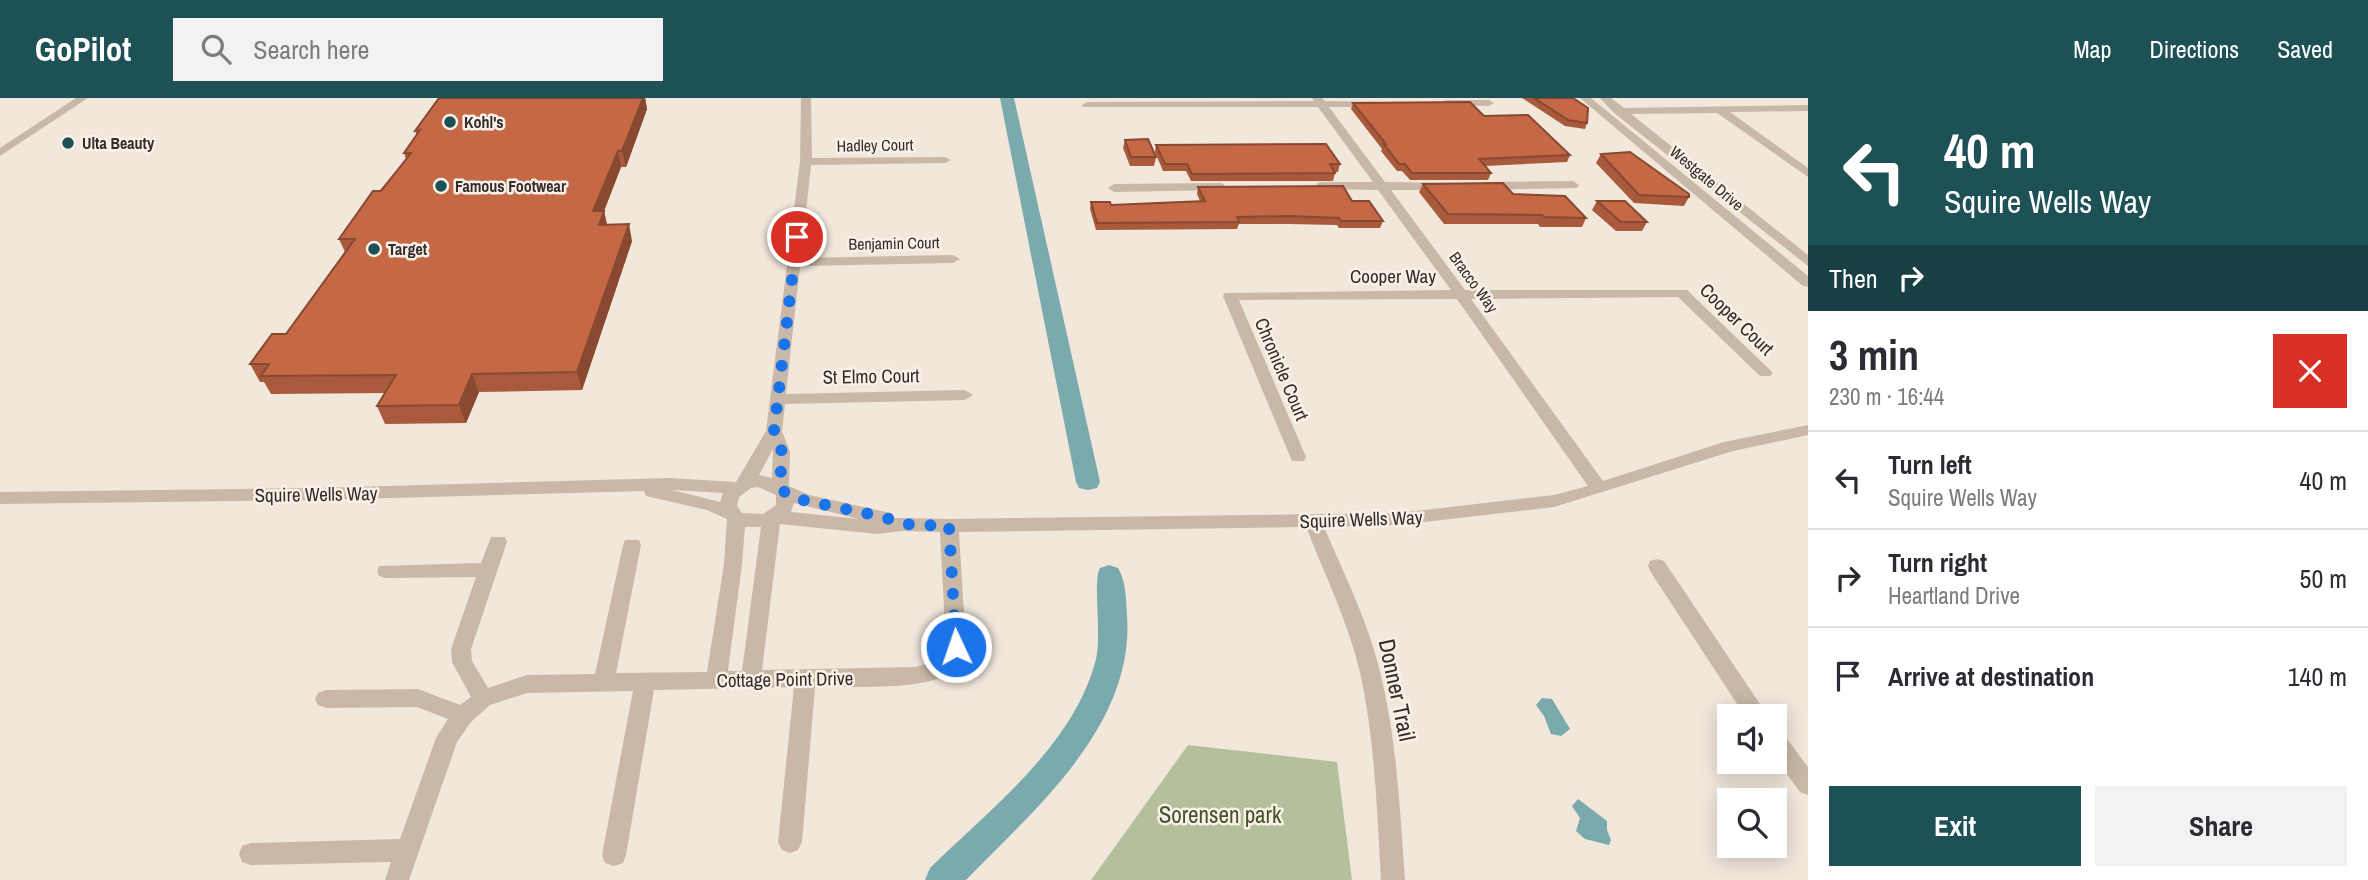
<!DOCTYPE html>
<meta charset="utf-8">
<style>
body{margin:0;font-family:"Archivo Narrow",sans-serif;background:#f2f2f3;color:#2b2b33;height:100vh;display:flex;flex-direction:column;font-size:26px;white-space:nowrap}
*{box-sizing:border-box;margin:0}
p{font-size:23px;color:#7c7c81}
.icon{flex:none;width:38px;height:38px;fill:none;stroke:currentColor;stroke-width:2;stroke-linecap:round;stroke-linejoin:round}
.map{position:relative;flex:1;overflow:hidden}
.drawer{display:flex;flex-direction:column;background:#fff;width:560px}
.drawer>*{flex:none}
.top-card{background:#1e5156;color:#fff;overflow:hidden}
.buttons{position:absolute;left:1717px;top:606px;display:grid;gap:14px}
.buttons a{display:grid;place-items:center;width:70px;height:70px;border-radius:0px;background:#fff;box-shadow:0 4px 18px #0003;font-size:35px}
.pin{position:absolute;display:grid;place-items:center;width:60px;height:60px;color:#fff;margin:-30px;border:4px solid #fff;border-radius:50%;box-shadow:0 2px 7px #0007}
.me{position:absolute;width:77px;margin:-38px;rotate:357deg;stroke-linejoin:round;filter:drop-shadow(0 0 5px #0008)}
.turn{display:flex;align-items:center;gap:24px;height:147px;padding:0 21px;font-size:32px}
.turn .icon{width:91px;height:91px;stroke-width:2.5}
.turn b{display:block;font-size:49px;line-height:60px}
.then{display:flex;align-items:center;height:66px;padding:0 21px;background:#0003;gap:14px;font-size:26px}
.round{display:grid;place-items:center;flex:none;width:74px;height:74px;border-radius:0px;background:#f2f2f3}
.summary{display:flex;align-items:center;justify-content:space-between;height:119px;padding:0 21px}
h1{font-size:42px;font-weight:700;line-height:52px}
.action{display:flex;gap:14px;margin-top:auto;padding:14px 21px}
.action a{flex:1;height:80px;border-radius:0px;background:#1e5156;color:#fff;font-size:28px;font-weight:700;line-height:80px;text-align:center}
.action a+a{background:#f2f2f3;color:#2b2b33}
ul{padding:0;list-style:none}
li{display:flex;align-items:center;gap:21px;height:98px;padding:0 21px;border-top:2px solid #e1e1e2}
li div{flex:1}
li b{display:block;font-size:26px}
li em{font-style:normal}
header{display:flex;align-items:center;gap:42px;box-sizing:border-box;height:98px;padding:0 35px;background:#1e5156;color:#fff}
header strong{font-size:33px}
nav{display:flex;gap:38px;margin-inline-start:auto;font-size:24px}
.search{width:490px;height:63px;background:#f2f2f3;display:flex;align-items:center;gap:18px;box-sizing:border-box;padding:0 24px;border-radius:0px;color:#7c7c81;font-size:26px}
main{display:flex;flex:1;min-height:0}
.map>svg:first-child{display:block}
.green{fill:#b3c09b}
.water{fill:#7aaaae}
.lines{fill:none;stroke-linecap:round;stroke-linejoin:round}
.canal{fill:#7aaaae;fill-rule:evenodd}
.minor{fill:#c9b8a7;fill-rule:evenodd}
.wall{fill:#a9593c}
.shaded-wall{fill:#894931}
.building{fill:#c46846;stroke:#894931;stroke-width:2}
.route{stroke:#1a73e8;stroke-width:12;stroke-dasharray:0 21.6}
.poi-dot{fill:#1e5156;stroke:#f9f1e7;stroke-width:2.5}
.labels{text-anchor:middle;stroke-width:5;stroke-linejoin:round;paint-order:stroke}
.far-poi-label{font-size:16px;font-weight:bold;fill:#362c28;stroke:#f9f1e7;text-anchor:start}
.far-street-label{font-size:16px;fill:#362c28;stroke:#f9f1e7}
.street-label{font-size:19px;fill:#362c28;stroke:#f9f1e7}
.near-street-label{font-size:23px;fill:#362c28;stroke:#f9f1e7}
.near-park-label{font-size:23px;fill:#44542c;stroke:#f9f1e7}
</style>
<header>
<strong>GoPilot</strong>
<div class="search"><svg class="icon" aria-label="search" viewBox="0 0 24 24"><circle cx="10" cy="10" r="6"/><path d="M15 15l6 6"/></svg>Search here</div>
<nav><a>Map</a><a>Directions</a><a>Saved</a></nav>
</header>
<main>
<div class="map">
<svg width="1808" height="782" viewBox="0 0 1808 782">
<rect width="100%" height="100%" fill="#f1e7db"/>
<!-- green -->
<polygon class="green" points="1188,647 1337,664 1352,782 1091,782"/>
<!-- water -->
<g class="water">
<polygon points="1542,600 1552,601 1570,631 1561,638 1551,636 1544,618 1536,607"/>
<polygon points="1578,701 1607,723 1607,732 1611,742 1609,747 1585,741 1576,733 1580,720 1572,708"/>
</g>
<g class="lines">
<!-- canal -->
<g class="canal">
<polygon points="1000,0 1014,0 1100,384 1097,390 1088,392 1079,390 1076,384"/>
<path d="M 1109,467 L 1118,470 C 1126,483 1126,501 1127,517 C 1135,627 1036,710 966,782 L 925,782 L 930,770 C 991,710 1071,650 1095,565 C 1103,539 1092,484 1100,470 Z"/>
</g>
<!-- minor -->
<g class="minor">
<polygon points="76,0 88,0 0,58 0,50"/>
<path d="M 801,0 L 811,0 L 812,60 L 945,59 L 951,62 L 945,65 L 811,67 L 801,160 L 953,157 L 960,161 L 953,165 L 800,168 L 786,296 L 965,292 L 973,297 L 965,302 L 785,306 L 782,333 L 790,354 L 789,388 L 809,397 L 886,414 L 892,415 L 895,420 L 949,421 L 1398,415 L 1554,397 L 1588,388 L 1457,201 L 1239,202 L 1306,359 L 1304,363 L 1292,363 L 1223,198 L 1225,195 L 1451,192 L 1378,92 L 1317,91 L 1317,85 L 1321,84 L 1373,84 L 1318,9 L 1083,9 L 1082,7 L 1087,4 L 1314,3 L 1312,0 L 1322,0 L 1325,3 L 1378,4 L 1379,6 L 1374,9 L 1329,9 L 1385,84 L 1448,85 L 1448,91 L 1444,92 L 1391,92 L 1465,192 L 1687,192 L 1770,272 L 1773,275 L 1770,278 L 1760,278 L 1678,199 L 1471,201 L 1603,383 L 1724,344 L 1808,327 L 1808,337 L 1733,353 L 1554,409 L 1398,427 L 1324,429 C 1344,476 1368,523 1380,574 C 1397,642 1400,713 1405,782 L 1381,782 C 1377,713 1375,642 1360,574 C 1348,524 1325,477 1306,429 L 959,434 L 966,549 C 962,557 954,571 947,576 C 922,593 846,588 815,589 L 802,744 L 798,752 L 790,755 L 782,752 L 778,744 L 794,589 L 654,592 L 626,757 L 623,765 L 614,768 L 605,765 L 602,757 L 633,593 L 527,595 L 490,607 L 471,624 L 457,644 L 409,782 L 385,782 L 391,764 L 251,767 L 242,764 L 239,756 L 242,748 L 251,745 L 400,741 L 436,640 L 448,621 L 417,609 L 326,610 L 318,607 L 315,601 L 318,595 L 326,592 L 418,591 L 460,607 L 471,599 L 452,564 L 451,551 L 476,479 L 386,480 L 379,478 L 377,473 L 379,468 L 481,465 L 491,439 L 505,439 L 507,444 L 471,551 L 472,563 L 488,590 L 527,577 L 595,576 L 623,447 L 625,442 L 639,442 L 641,447 L 616,575 L 707,574 L 724,466 L 727,421 L 707,412 L 646,398 L 644,393 L 317,402 L 0,406 L 0,394 L 317,390 L 669,380 L 736,384 L 766,333 L 800,64 ZM 773,351 L 772,380 L 759,377 ZM 758,389 L 776,397 L 776,407 L 763,416 L 742,415 L 737,408 L 739,399 L 751,390 ZM 672,392 L 723,395 L 720,404 ZM 794,405 L 859,421 L 791,414 ZM 780,426 L 877,436 L 903,433 L 940,434 L 946,547 L 933,564 L 915,569 L 762,572 ZM 745,429 L 761,429 L 742,573 L 728,573 L 742,466 Z"/>
<polygon points="1580,0 1591,0 1808,178 1808,189 1803,188"/>
<polygon points="1600,0 1611,0 1624,10 1808,7 1808,13 1730,14 1808,70 1808,79 1717,15 1631,16 1808,157 1808,168 1614,15"/>
<polygon points="1447,2 1489,2 1494,5 1489,8 1443,7 1443,3"/>
<polygon points="1573,83 1579,87 1577,90 1482,92 1476,88 1482,84"/>
<polygon points="1220,85 1224,86 1224,92 1114,94 1108,90 1114,86"/>
<polygon points="1657,461 1664,463 1768,618 1745,618 1650,473 1648,468 1650,463"/>
<polygon points="1774,632 1782,634 1808,669 1808,697 1800,694 1774,659"/>
</g>
</g>
<!-- wall -->
<g class="wall">
<polygon points="439,0 645,0 647,11 626,69 621,69 604,113 607,126 632,143 582,292 479,294 466,325 385,326 377,308 385,295 271,296 264,284 260,284 250,266 286,236 345,154 339,141 406,61 404,55 417,37 415,33"/>
<polygon points="1522,0 1573,0 1587,25 1585,31 1565,28"/>
<polygon points="1353,5 1484,18 1570,57 1567,64 1485,68 1491,75 1488,82 1410,82 1402,73 1397,73 1381,53 1382,51 1351,11"/>
<polygon points="1125,42 1156,59 1154,68 1130,68 1123,50"/>
<polygon points="1156,47 1340,66 1338,74 1334,74 1335,75 1333,83 1191,83 1186,73 1163,73 1155,54"/>
<polygon points="1601,56 1689,99 1684,108 1634,105 1596,65"/>
<polygon points="1423,86 1513,96 1586,120 1582,129 1540,129 1538,126 1444,126 1419,94"/>
<polygon points="1198,89 1352,103 1383,123 1380,130 1339,130 1337,127 1288,126 1239,126 1237,131 1096,132 1090,111 1091,104 1111,107 1200,103 1197,96"/>
<polygon points="1597,103 1647,124 1642,133 1616,133 1592,112"/>
</g>
<!-- shaded-wall -->
<g class="shaded-wall">
<polygon points="643,0 645,0 647,11 626,69 622,53"/>
<polygon points="618,53 621,69 604,113 607,129 599,127 593,113"/>
<polygon points="629,126 632,143 582,292 577,274"/>
<polygon points="472,276 479,294 466,325 459,307"/>
</g>
<!-- building -->
<g class="building">
<polygon points="439,0 643,0 622,53 618,53 593,113 604,113 599,127 629,126 577,274 472,276 459,307 377,308 396,277 261,278 269,266 250,266 272,236 286,236 355,141 339,141 373,93 381,93 411,55 404,55 420,32 415,33"/>
<polygon points="1534,0 1573,0 1588,10 1587,25 1568,22"/>
<polygon points="1470,4 1484,18 1528,17 1570,57 1479,61 1491,75 1412,75 1405,66 1399,66 1384,46 1386,46 1353,5"/>
<polygon points="1148,41 1156,59 1131,59 1125,42"/>
<polygon points="1326,46 1340,66 1330,66 1335,75 1192,76 1187,66 1165,66 1156,47"/>
<polygon points="1630,54 1689,96 1689,99 1639,97 1601,56"/>
<polygon points="1503,85 1513,96 1565,98 1586,120 1545,119 1542,117 1448,116 1423,86"/>
<polygon points="1343,88 1352,103 1369,103 1383,123 1341,123 1339,120 1290,118 1237,119 1239,124 1097,125 1091,104 1110,104 1111,107 1205,103 1198,89"/>
<polygon points="1597,103 1625,103 1647,124 1621,124"/>
</g>
<g class="lines">
<!-- route -->
<polyline class="route" points="797,139 774,333 782,354 780,388 786,396 806,403 880,418 903,426 949,428 956,549"/>
</g>
<!-- markers -->
<g class="poi-dot">
<circle cx="450" cy="24" r="7"/>
<circle cx="68" cy="45" r="7"/>
<circle cx="441" cy="88" r="7"/>
<circle cx="374" cy="151" r="7"/>
</g>
<g class="labels">
<!-- far-poi labels -->
<g class="far-poi-label">
<text x="464" y="30">Kohl's</text>
<text x="82" y="51">Ulta Beauty</text>
<text x="455" y="94">Famous Footwear</text>
<text x="388" y="157">Target</text>
</g>
<!-- far-street labels -->
<g class="far-street-label">
<text transform="translate(875 47) rotate(-1)" y="6">Hadley Court</text>
<text transform="translate(1707 80) rotate(40)" y="6">Westgate Drive</text>
<text transform="translate(894 145) rotate(-1)" y="6">Benjamin Court</text>
<text transform="translate(1474 184) rotate(54)" y="6">Bracco Way</text>
</g>
<!-- street labels -->
<g class="street-label">
<text x="1393" y="185">Cooper Way</text>
<text transform="translate(1737 221) rotate(44)" y="7">Cooper Court</text>
<text transform="translate(1282 271) rotate(67)" y="7">Chronicle Court</text>
<text transform="translate(871 278) rotate(-1)" y="7">St Elmo Court</text>
<text transform="translate(316 396) rotate(-1)" y="7">Squire Wells Way</text>
<text transform="translate(1361 421) rotate(-2)" y="7">Squire Wells Way</text>
<text transform="translate(785 581) rotate(-1)" y="7">Cottage Point Drive</text>
</g>
<!-- near-street labels -->
<g class="near-street-label">
<text transform="translate(1397 592) rotate(78)" y="8">Donner Trail</text>
</g>
<!-- near-park labels -->
<g class="near-park-label">
<text x="1220" y="725">Sorensen park</text>
</g>
</g>
</svg>
<div class="buttons">
<a><svg class="icon" aria-label="sound" viewBox="0 0 24 24"><path d="M4 9h4l5-4v14l-5-4H4zM17 9q2 3 0 6"/></svg></a>
<a><svg class="icon" aria-label="search" viewBox="0 0 24 24"><circle cx="10" cy="10" r="6"/><path d="M15 15l6 6"/></svg></a>
</div>
<div class="pin" style="left:797px;top:139px;background:#d93025"><svg class="icon" aria-label="arrive" viewBox="0 0 24 24"><path d="M6 21V4h12l-3 4 3 4H6"/></svg></div>
<svg class="me" style="left:956px;top:549px" viewBox="-20 -20 40 40"><circle r="17" fill="#1a73e8" stroke="#fff" stroke-width="3"/><path d="M0-11L8 9 0 5-8 9z" fill="#fff"/></svg>
</div>
<section class="drawer">
<div class="top-card">
<div class="turn"><svg class="icon" aria-label="left" viewBox="0 0 24 24"><path d="M17 20v-9H6M10 6l-5 5 5 5"/></svg><div><b>40 m</b>Squire Wells Way</div></div>
<div class="then">Then<svg class="icon" aria-label="right" viewBox="0 0 24 24"><path d="M7 20v-9h11M14 6l5 5-5 5"/></svg></div>
</div>
<div class="summary"><div><h1>3 min</h1><p>230 m · 16:44</p></div><a class="round" style="background:#d93025;color:#fff"><svg class="icon" aria-label="close" viewBox="0 0 24 24"><path d="M6 6l12 12M18 6L6 18"/></svg></a></div>
<ul>
<li><svg class="icon" aria-label="left" viewBox="0 0 24 24"><path d="M17 20v-9H6M10 6l-5 5 5 5"/></svg><div><b>Turn left</b><p>Squire Wells Way</p></div><em>40 m</em></li>
<li><svg class="icon" aria-label="right" viewBox="0 0 24 24"><path d="M7 20v-9h11M14 6l5 5-5 5"/></svg><div><b>Turn right</b><p>Heartland Drive</p></div><em>50 m</em></li>
<li><svg class="icon" aria-label="arrive" viewBox="0 0 24 24"><path d="M6 21V4h12l-3 4 3 4H6"/></svg><div><b>Arrive at destination</b></div><em>140 m</em></li>
</ul>
<div class="action"><a>Exit</a><a>Share</a></div>
</section>
</main>
